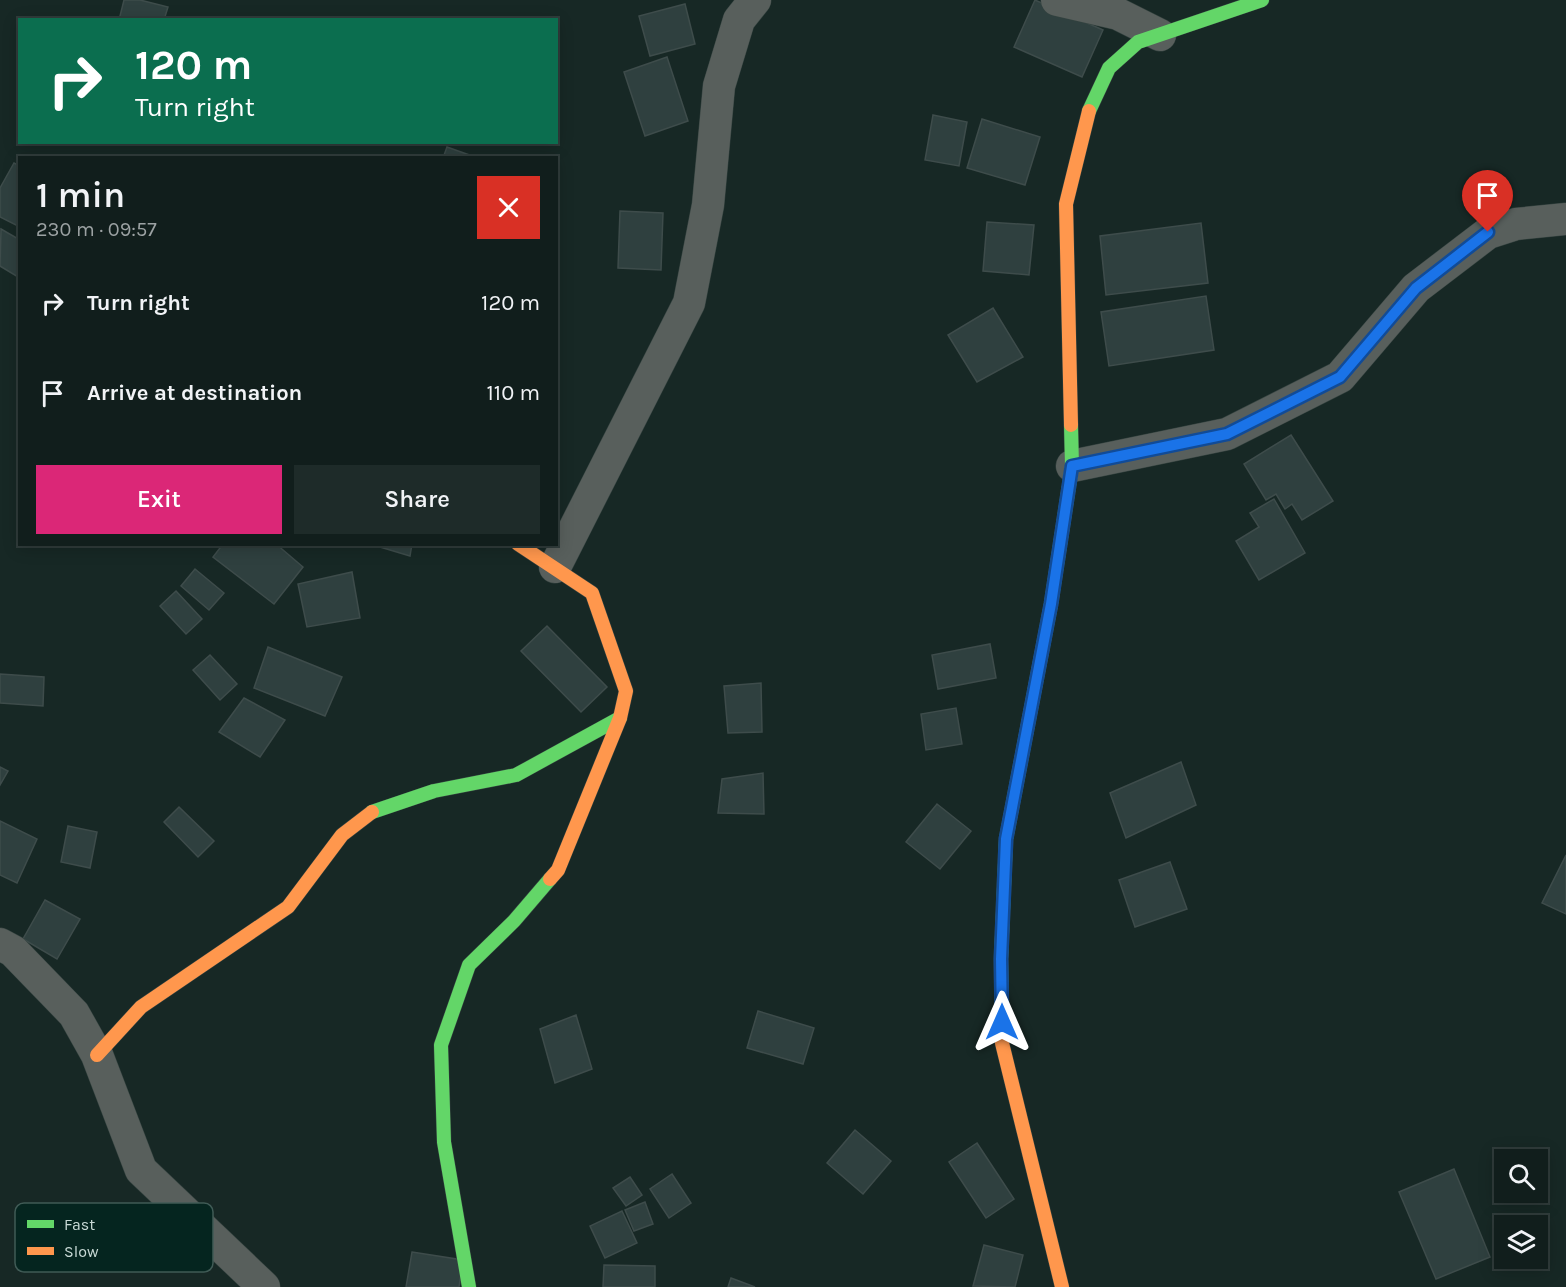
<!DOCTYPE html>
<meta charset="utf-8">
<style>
body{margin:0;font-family:Karla,sans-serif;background:#1e2b29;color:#f1f3f6;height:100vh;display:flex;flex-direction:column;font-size:22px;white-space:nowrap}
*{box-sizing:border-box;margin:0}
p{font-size:20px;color:#9ca2a3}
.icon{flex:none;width:33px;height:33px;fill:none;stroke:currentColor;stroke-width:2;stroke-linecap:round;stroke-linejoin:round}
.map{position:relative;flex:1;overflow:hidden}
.drawer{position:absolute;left:18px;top:156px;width:540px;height:390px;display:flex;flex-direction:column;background:#111e1c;border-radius:0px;box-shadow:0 3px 15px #0003,0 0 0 2px #303c3b}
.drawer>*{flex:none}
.guide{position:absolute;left:18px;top:18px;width:540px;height:126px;border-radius:0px;box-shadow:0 3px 15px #0003,0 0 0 2px #303c3b;background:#0b6e4f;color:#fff;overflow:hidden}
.controls{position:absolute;left:1494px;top:1149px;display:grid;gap:12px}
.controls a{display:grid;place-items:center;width:54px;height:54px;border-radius:0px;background:#111e1c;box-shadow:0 3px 15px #0003,0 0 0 2px #303c3b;font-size:30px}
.pin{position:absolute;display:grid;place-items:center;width:51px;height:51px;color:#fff;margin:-62px -26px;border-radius:50% 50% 50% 0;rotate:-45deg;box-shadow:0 0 6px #0007}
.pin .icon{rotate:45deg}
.me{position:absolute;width:66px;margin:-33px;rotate:0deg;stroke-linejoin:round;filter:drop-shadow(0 0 4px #0008)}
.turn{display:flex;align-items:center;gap:21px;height:126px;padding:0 18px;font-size:27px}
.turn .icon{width:78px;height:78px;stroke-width:2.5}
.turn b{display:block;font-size:42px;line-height:51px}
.round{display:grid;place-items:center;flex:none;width:63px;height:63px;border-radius:0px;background:#1e2b29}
.summary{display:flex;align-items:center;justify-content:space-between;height:102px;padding:0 18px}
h1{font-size:36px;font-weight:600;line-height:45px}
.button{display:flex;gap:12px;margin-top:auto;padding:12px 18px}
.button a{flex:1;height:69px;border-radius:0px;background:#db2777;color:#fff;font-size:24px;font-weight:600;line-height:69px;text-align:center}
.button a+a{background:#1e2b29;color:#f1f3f6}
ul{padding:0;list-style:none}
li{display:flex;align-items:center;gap:18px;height:90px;padding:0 18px}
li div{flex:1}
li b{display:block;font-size:22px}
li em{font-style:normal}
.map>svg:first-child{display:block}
.building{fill:#2f403f;stroke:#3e4c4b;stroke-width:1.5}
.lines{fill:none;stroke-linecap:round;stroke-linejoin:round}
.street-casing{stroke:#354340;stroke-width:33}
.fast-casing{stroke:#354340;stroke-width:15}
.slow-casing{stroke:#354340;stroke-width:15}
.street{stroke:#585f5c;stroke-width:32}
.fast{stroke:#63d668;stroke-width:14}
.slow{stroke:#ff974d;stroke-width:14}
.route-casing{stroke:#114b97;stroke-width:15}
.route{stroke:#1a73e8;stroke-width:10}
.key{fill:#05251f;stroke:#405b56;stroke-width:1.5}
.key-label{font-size:16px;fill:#c9dad6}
</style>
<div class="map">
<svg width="1566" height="1287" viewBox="0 0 1566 1287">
<rect width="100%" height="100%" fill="#172825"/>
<!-- building -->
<g class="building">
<polygon points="124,0 140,0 168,7 164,20 119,20"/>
<polygon points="1035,0 1103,30 1082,77 1014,47"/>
<polygon points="685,4 695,44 650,56 639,16"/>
<polygon points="667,57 688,121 645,136 624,72"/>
<polygon points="933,115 967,122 959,166 925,160"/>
<polygon points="982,119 1040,137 1025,185 967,168"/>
<polygon points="447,147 478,158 443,158"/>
<polygon points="14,163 20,166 20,227 0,217 0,188"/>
<polygon points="620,211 663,213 661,270 618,268"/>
<polygon points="987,222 1034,225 1029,275 983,271"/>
<polygon points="1201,223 1208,283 1106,295 1100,236"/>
<polygon points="1,229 20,240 18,277 0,266"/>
<polygon points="1206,296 1214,350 1109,366 1101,312"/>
<polygon points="993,308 1023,357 977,382 948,335"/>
<polygon points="1291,435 1333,501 1302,520 1292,504 1285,509 1276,494 1266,500 1244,464"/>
<polygon points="1274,499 1305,553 1259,580 1236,541 1259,527 1250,513"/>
<polygon points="223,544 276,544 303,567 274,604 213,557"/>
<polygon points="370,544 412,544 410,556"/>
<polygon points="195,569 224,593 209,610 181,586"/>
<polygon points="352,572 360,618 307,627 298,584"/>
<polygon points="176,591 202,619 186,634 160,606"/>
<polygon points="547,626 607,687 581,712 521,651"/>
<polygon points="990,644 996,678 938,689 932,655"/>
<polygon points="268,647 342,677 325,716 254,688"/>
<polygon points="210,655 237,684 220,700 193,670"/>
<polygon points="0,674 44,677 43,706 0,703"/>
<polygon points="761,683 762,732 728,733 724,686"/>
<polygon points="244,698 285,720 260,757 219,732"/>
<polygon points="956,708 962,744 926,750 921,714"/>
<polygon points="1181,762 1196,805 1126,838 1110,793"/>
<polygon points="0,767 8,771 0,785"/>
<polygon points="763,773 764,814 718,813 722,779"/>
<polygon points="937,804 971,831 940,869 906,842"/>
<polygon points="179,807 214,841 198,857 164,822"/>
<polygon points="0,821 37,839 17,883 0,875"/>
<polygon points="68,826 97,832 90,868 61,862"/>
<polygon points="1566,855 1566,914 1542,903"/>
<polygon points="1170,862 1187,909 1135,927 1119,880"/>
<polygon points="45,900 80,919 57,959 23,939"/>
<polygon points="758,1011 814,1028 803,1064 747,1048"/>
<polygon points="576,1015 592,1069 555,1083 540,1029"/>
<polygon points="855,1130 891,1161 863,1194 827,1163"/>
<polygon points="977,1143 1014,1199 986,1218 949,1162"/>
<polygon points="1454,1169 1490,1257 1436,1279 1399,1192"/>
<polygon points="672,1174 691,1203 669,1218 650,1189"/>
<polygon points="630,1177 642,1195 626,1206 613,1188"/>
<polygon points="645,1202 653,1224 634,1231 625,1210"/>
<polygon points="622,1211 637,1243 605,1258 590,1226"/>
<polygon points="984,1245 1023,1255 1015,1287 973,1286"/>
<polygon points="412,1252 463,1260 459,1287 406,1287"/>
<polygon points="604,1265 655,1266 655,1287 603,1287"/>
<polygon points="731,1278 755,1287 728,1287"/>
</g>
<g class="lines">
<defs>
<g id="street">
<polyline points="1057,0 1118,14 1160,35"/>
<polyline points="1072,466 1227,434 1340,377 1416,288 1488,233 1516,224 1566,219"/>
<polyline points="555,567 689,303 708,205 719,86 739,20 755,0"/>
<polyline points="0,944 13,951 74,1014 97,1055 141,1170 264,1287"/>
</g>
<g id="fast">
<polyline points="1089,111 1109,68 1138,42 1262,0"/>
<polyline points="372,812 434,791 516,775 620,718"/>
<polyline points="1002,1031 1001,959 1006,839 1051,604 1072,466 1071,425"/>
<polyline points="469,1287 444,1142 441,1045 469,965 514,921 550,879"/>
</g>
<g id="slow">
<polyline points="1071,425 1066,204 1089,111"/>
<polyline points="518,544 592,593 626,691 620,718 558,870 550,879"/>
<polyline points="1002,1031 1002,1043 1062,1287"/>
<polyline points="97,1055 141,1007 288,907 342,835 372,812"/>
</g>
</defs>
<!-- street casing -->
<use href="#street" class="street-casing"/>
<!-- fast casing -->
<use href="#fast" class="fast-casing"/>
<!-- slow casing -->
<use href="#slow" class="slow-casing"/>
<!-- street -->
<use href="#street" class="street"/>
<!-- fast -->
<use href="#fast" class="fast"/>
<!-- slow -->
<use href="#slow" class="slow"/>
</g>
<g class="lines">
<defs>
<polyline id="route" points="1002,1022 1001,959 1006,839 1051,604 1072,466 1227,434 1340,377 1416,288 1488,232"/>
</defs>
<!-- route casing -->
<use href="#route" class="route-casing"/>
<!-- route -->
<use href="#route" class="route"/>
</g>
<!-- legend -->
<rect x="15" y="1203" width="198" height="69" rx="9" class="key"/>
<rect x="27" y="1220" width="27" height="8" fill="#63d668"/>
<rect x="27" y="1247" width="27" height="8" fill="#ff974d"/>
<g class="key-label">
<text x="64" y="1230">Fast</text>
<text x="64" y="1257">Slow</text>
</g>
</svg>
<div class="controls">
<a><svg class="icon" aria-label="search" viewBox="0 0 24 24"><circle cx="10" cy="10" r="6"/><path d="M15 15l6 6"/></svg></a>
<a><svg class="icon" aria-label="layers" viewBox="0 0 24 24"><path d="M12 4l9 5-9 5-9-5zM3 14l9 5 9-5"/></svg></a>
</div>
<div class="pin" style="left:1488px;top:232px;background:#d93025"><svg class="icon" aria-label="arrive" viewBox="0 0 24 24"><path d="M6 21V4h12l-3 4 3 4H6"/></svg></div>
<svg class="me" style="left:1002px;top:1022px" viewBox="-20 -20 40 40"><path d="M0-17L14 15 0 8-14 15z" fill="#1a73e8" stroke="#fff" stroke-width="4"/></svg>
<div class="guide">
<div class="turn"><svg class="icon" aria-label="right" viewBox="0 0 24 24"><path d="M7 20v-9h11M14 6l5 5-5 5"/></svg><div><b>120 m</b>Turn right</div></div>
</div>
<section class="drawer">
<div class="summary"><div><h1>1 min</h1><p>230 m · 09:57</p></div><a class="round" style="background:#d93025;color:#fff"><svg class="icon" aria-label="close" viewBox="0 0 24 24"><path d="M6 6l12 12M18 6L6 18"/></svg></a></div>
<ul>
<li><svg class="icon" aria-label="right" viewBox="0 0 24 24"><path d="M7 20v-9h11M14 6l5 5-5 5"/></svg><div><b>Turn right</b></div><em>120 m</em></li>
<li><svg class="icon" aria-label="arrive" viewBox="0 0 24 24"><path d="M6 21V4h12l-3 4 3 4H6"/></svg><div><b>Arrive at destination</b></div><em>110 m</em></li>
</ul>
<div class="button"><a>Exit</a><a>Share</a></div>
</section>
</div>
